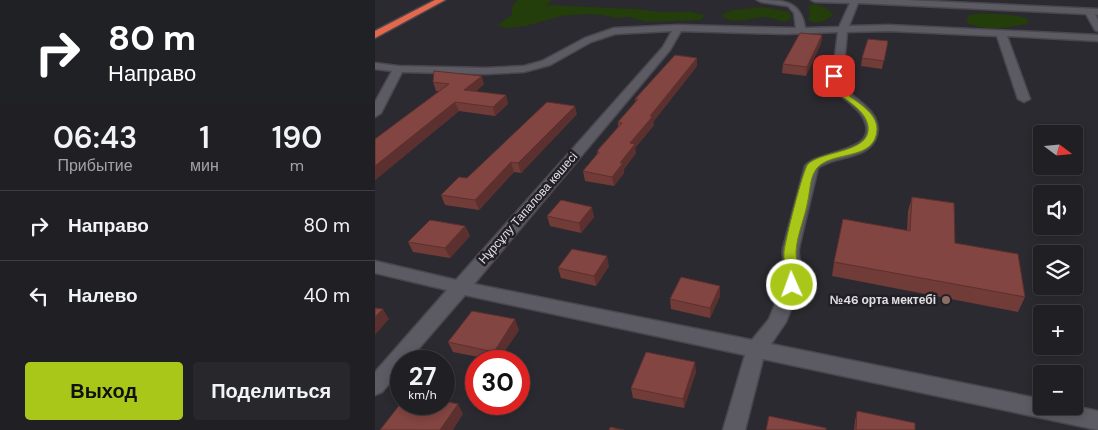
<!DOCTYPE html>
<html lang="ru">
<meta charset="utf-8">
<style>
body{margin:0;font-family:"DM Sans",sans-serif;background:#28282c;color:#f1f3f6;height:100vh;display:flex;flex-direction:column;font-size:19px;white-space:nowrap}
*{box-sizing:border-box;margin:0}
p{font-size:16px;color:#a2a3a6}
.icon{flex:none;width:28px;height:28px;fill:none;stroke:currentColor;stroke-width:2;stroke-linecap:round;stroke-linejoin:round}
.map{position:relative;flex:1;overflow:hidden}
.drawer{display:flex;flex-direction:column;background:#202024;width:375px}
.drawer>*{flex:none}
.hud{background:#202124;color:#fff;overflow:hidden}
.needle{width:32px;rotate:106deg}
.buttons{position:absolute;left:658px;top:125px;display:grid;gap:10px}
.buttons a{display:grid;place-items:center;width:50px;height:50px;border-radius:5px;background:#202024;box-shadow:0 2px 8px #0003,0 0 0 1px #3d3e41;font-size:25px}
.speed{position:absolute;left:15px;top:350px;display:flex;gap:10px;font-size:25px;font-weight:700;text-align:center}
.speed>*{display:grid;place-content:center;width:65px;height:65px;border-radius:50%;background:#202024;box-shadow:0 2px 8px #0003,0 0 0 1px #3d3e41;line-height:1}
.speed small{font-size:12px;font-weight:400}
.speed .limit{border:8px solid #d22;background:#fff;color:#111}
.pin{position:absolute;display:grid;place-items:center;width:42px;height:42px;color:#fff;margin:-21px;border-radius:10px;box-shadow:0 2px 8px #0006}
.me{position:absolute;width:55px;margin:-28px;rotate:358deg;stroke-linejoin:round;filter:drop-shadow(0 0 4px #0008)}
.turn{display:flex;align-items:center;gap:18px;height:105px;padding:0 25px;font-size:22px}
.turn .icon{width:65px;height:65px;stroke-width:2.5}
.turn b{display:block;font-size:35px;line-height:42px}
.eta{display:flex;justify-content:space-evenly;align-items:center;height:85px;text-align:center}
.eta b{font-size:30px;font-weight:600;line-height:35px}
.button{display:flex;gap:10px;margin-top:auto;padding:10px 25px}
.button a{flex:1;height:58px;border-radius:5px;background:#a9c719;color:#111;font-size:20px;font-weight:600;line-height:58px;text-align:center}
.button a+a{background:#28282c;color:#f1f3f6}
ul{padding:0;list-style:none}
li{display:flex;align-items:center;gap:15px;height:70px;padding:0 25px;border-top:1px solid #3d3e41}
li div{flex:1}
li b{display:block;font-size:19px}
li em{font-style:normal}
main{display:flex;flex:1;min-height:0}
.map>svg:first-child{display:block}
.green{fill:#233d0b}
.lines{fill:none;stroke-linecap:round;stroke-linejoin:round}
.street-casing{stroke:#49474d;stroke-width:3}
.highway-casing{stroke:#49474d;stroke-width:3}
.street{fill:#5c5a62;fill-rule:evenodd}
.highway{fill:#e5674c;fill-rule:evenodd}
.wall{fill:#713b38}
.shaded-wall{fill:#5c302e}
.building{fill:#834541;stroke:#5c302e}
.route{fill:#a9c719;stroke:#6e8110}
.education-dot{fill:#8d6e63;stroke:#222026;stroke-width:2}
.labels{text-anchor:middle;stroke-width:5;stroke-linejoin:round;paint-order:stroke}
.street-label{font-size:12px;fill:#e0dfe3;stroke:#222026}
.poi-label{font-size:12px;font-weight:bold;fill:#e0dfe3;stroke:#222026;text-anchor:end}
</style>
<main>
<section class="drawer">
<div class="hud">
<div class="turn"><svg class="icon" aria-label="right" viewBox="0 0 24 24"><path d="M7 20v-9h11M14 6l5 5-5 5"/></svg><div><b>80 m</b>Направо</div></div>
</div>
<div class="eta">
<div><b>06:43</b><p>Прибытие</p></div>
<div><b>1</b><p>мин</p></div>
<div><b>190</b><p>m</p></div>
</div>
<ul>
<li><svg class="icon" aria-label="right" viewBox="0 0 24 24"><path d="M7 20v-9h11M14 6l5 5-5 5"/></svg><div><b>Направо</b></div><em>80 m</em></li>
<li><svg class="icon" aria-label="left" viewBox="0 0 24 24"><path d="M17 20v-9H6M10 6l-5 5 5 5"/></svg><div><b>Налево</b></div><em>40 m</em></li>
</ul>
<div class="button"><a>Выход</a><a>Поделиться</a></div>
</section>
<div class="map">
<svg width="723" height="430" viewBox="0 0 723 430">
<rect width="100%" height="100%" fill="#2b2a30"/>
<!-- green -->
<g class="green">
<polygon points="142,0 178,0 171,5 263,9 285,12 317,12 330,15 326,20 272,22 254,17 240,18 228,15 210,14 186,16 151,26 132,28 122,26 137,14 137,7"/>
<path d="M 439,4 L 451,8 L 459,15 C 449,21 443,25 433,20 L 435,13 L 433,6 Z"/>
<path d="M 387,7 L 414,12 L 417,18 L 409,22 C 403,20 395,17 389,17 C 375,18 357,26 346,15 L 357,10 Z"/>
<path d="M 606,13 C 622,15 638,13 653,19 L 652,24 C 633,28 608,32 591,22 L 594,15 Z"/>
</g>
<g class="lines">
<defs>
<path id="street" d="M 382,0 C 408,0 426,0 430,28 L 464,27 L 475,3 L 440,2 L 436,0 L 531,0 L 723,9 L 723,15 L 720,14 L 723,20 L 723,31 L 720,30 L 711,14 L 483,3 L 474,26 L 514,25 L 723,35 L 723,41 L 632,36 L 655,99 L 649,102 L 643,99 L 622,36 L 514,31 L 472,32 L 469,65 L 462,81 C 472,94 487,100 497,113 C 502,119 504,128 502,135 C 496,160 460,155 443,168 L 424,248 C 422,259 429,269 427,280 L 411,322 L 396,344 L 666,399 L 666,406 L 699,406 L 723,411 L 723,430 L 388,359 L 370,430 L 348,430 L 370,355 L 90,295 L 33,361 L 26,361 L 26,370 L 7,392 L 0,395 L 0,372 L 72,290 L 0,273 L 0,261 L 81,280 L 288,47 L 297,31 L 240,34 L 216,42 L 175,65 L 149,72 L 111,74 L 27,72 L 6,113 L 0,117 L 0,102 L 17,71 L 0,69 L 0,63 L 23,66 L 111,68 L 149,66 L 167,61 L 210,38 L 239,28 L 303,25 L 421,28 L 419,13 L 413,6 L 386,2 ZM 306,31 L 410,34 L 463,32 L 459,65 L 452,81 C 461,95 479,103 487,116 C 510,153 443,149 430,166 L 408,248 C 406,259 412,269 410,280 L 394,319 L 377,340 L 99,284 L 295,50 Z"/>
<polygon id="highway" points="60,0 70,0 0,38 0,31"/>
</defs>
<!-- street casing -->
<use href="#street" class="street-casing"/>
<!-- highway casing -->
<use href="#highway" class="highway-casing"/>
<!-- street -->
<use href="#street" class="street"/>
<!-- highway -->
<use href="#highway" class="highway"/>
</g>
<!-- wall -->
<g class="wall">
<polygon points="447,35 446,43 431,76 407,73 408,64"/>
<polygon points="513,41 507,69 486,66 487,58"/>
<polygon points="322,66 278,122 279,125 260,148 261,153 249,169 249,173 239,186 210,181 208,171 222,154 222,151 243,127 243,122 261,102 260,99"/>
<polygon points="58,82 109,84 100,92 131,95 133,104 120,116 84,111 0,180 0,139 64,91 61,91"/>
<polygon points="202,114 146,173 139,172 104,210 70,205 66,195"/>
<polygon points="537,197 580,243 650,297 643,312 457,276 459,262 532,230 533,211"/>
<polygon points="172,216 219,217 206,233 175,226"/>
<polygon points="90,226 95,236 75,258 38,252 33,242"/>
<polygon points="234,266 221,286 186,278 183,268"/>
<polygon points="345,286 345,296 335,318 296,309 295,299"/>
<polygon points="144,330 123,361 78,352 73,342"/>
<polygon points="321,372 309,408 258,398 256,388"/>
<polygon points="482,411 540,430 479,430 480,421"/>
</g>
<!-- shaded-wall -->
<g class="shaded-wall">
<polygon points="447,35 446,43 431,76 432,67"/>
<polygon points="322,58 322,66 278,122 279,125 260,148 261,153 249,169 249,173 239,186 237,177 255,143 275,116"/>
<polygon points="107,76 109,84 92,99 89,90"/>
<polygon points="131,95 133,104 120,116 118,107"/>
<polygon points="80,102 84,111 0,180 0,166"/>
<polygon points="200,106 202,114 146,173 143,163"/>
<polygon points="136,162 139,172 104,210 100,200"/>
<polygon points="217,207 219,217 206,233 204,223"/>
<polygon points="90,226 95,236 75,258 70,248"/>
<polygon points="232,256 234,266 221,286 219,276"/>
<polygon points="345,286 345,296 335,318 335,308"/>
<polygon points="8,309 14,319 0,335 0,317"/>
<polygon points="140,319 144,330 123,361 119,352"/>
<polygon points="320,362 321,372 309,408 308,399"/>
<polygon points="83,404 88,414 78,430 65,430"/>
</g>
<!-- building -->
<g class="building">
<polygon points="425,33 447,35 432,67 408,64"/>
<polygon points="493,39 513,41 509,61 487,58"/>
<polygon points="300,55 322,58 275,116 278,116 255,143 260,144 245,163 248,163 237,177 208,171 224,152 222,151 247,123 243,122 263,99 260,99"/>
<polygon points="59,71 107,76 89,90 131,95 118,107 80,102 0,166 0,139 74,84 58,82"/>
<polygon points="172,102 200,106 143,163 136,162 100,200 66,195 84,177 92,178"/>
<polygon points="537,197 579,203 580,243 643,254 650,297 459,262 468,219 535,231"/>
<polygon points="186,200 217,207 204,223 172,216"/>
<polygon points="55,220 90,226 70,248 33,242"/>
<polygon points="197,249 232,256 219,276 183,268"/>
<polygon points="306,277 345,286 335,308 295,299"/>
<polygon points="0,308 8,309 0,317"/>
<polygon points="97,311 140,319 119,352 73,342"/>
<polygon points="271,352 320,362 308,399 256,388"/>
<polygon points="69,401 83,404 65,430 5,430 26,403 26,404 69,404"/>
<polygon points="482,411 540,423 540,430 481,430"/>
<polygon points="394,416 451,428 451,430 391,430"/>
<polygon points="235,427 249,430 234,430"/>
</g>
<!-- route -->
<path class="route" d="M 456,75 L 462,75 C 462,77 461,79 461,82 C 463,95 502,106 502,129 C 501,163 453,149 440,171 C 435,179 435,191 433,200 C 430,218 422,234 421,252 C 421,265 429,275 422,289 L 413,289 L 411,285 C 414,272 408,264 409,252 C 410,241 428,169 433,164 C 448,150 497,153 493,126 C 490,106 462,98 453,82 Z"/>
<!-- markers -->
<circle class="education-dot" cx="571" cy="300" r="5"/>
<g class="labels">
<!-- street labels -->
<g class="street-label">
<text transform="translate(153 208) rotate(-49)" y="4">Нұрсұлу Тапалова көшесі</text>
</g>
<!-- poi labels -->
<g class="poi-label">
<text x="561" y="304">№46 орта мектебі</text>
</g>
</g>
</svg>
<div class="buttons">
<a><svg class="needle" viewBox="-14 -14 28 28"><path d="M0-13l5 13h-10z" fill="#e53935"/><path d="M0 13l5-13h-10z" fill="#a2a3a6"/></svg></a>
<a><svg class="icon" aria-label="sound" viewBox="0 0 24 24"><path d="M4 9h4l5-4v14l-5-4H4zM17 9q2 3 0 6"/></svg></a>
<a><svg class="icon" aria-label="layers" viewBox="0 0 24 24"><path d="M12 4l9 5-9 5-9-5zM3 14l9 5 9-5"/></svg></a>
<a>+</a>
<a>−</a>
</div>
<div class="speed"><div>27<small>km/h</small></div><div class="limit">30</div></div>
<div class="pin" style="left:459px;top:76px;background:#d93025"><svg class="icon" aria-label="arrive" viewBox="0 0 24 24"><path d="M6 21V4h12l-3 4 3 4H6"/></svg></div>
<svg class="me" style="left:417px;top:285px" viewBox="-20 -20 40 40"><circle r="17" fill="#a9c719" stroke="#fff" stroke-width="3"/><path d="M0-11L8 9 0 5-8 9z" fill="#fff"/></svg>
</div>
</main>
